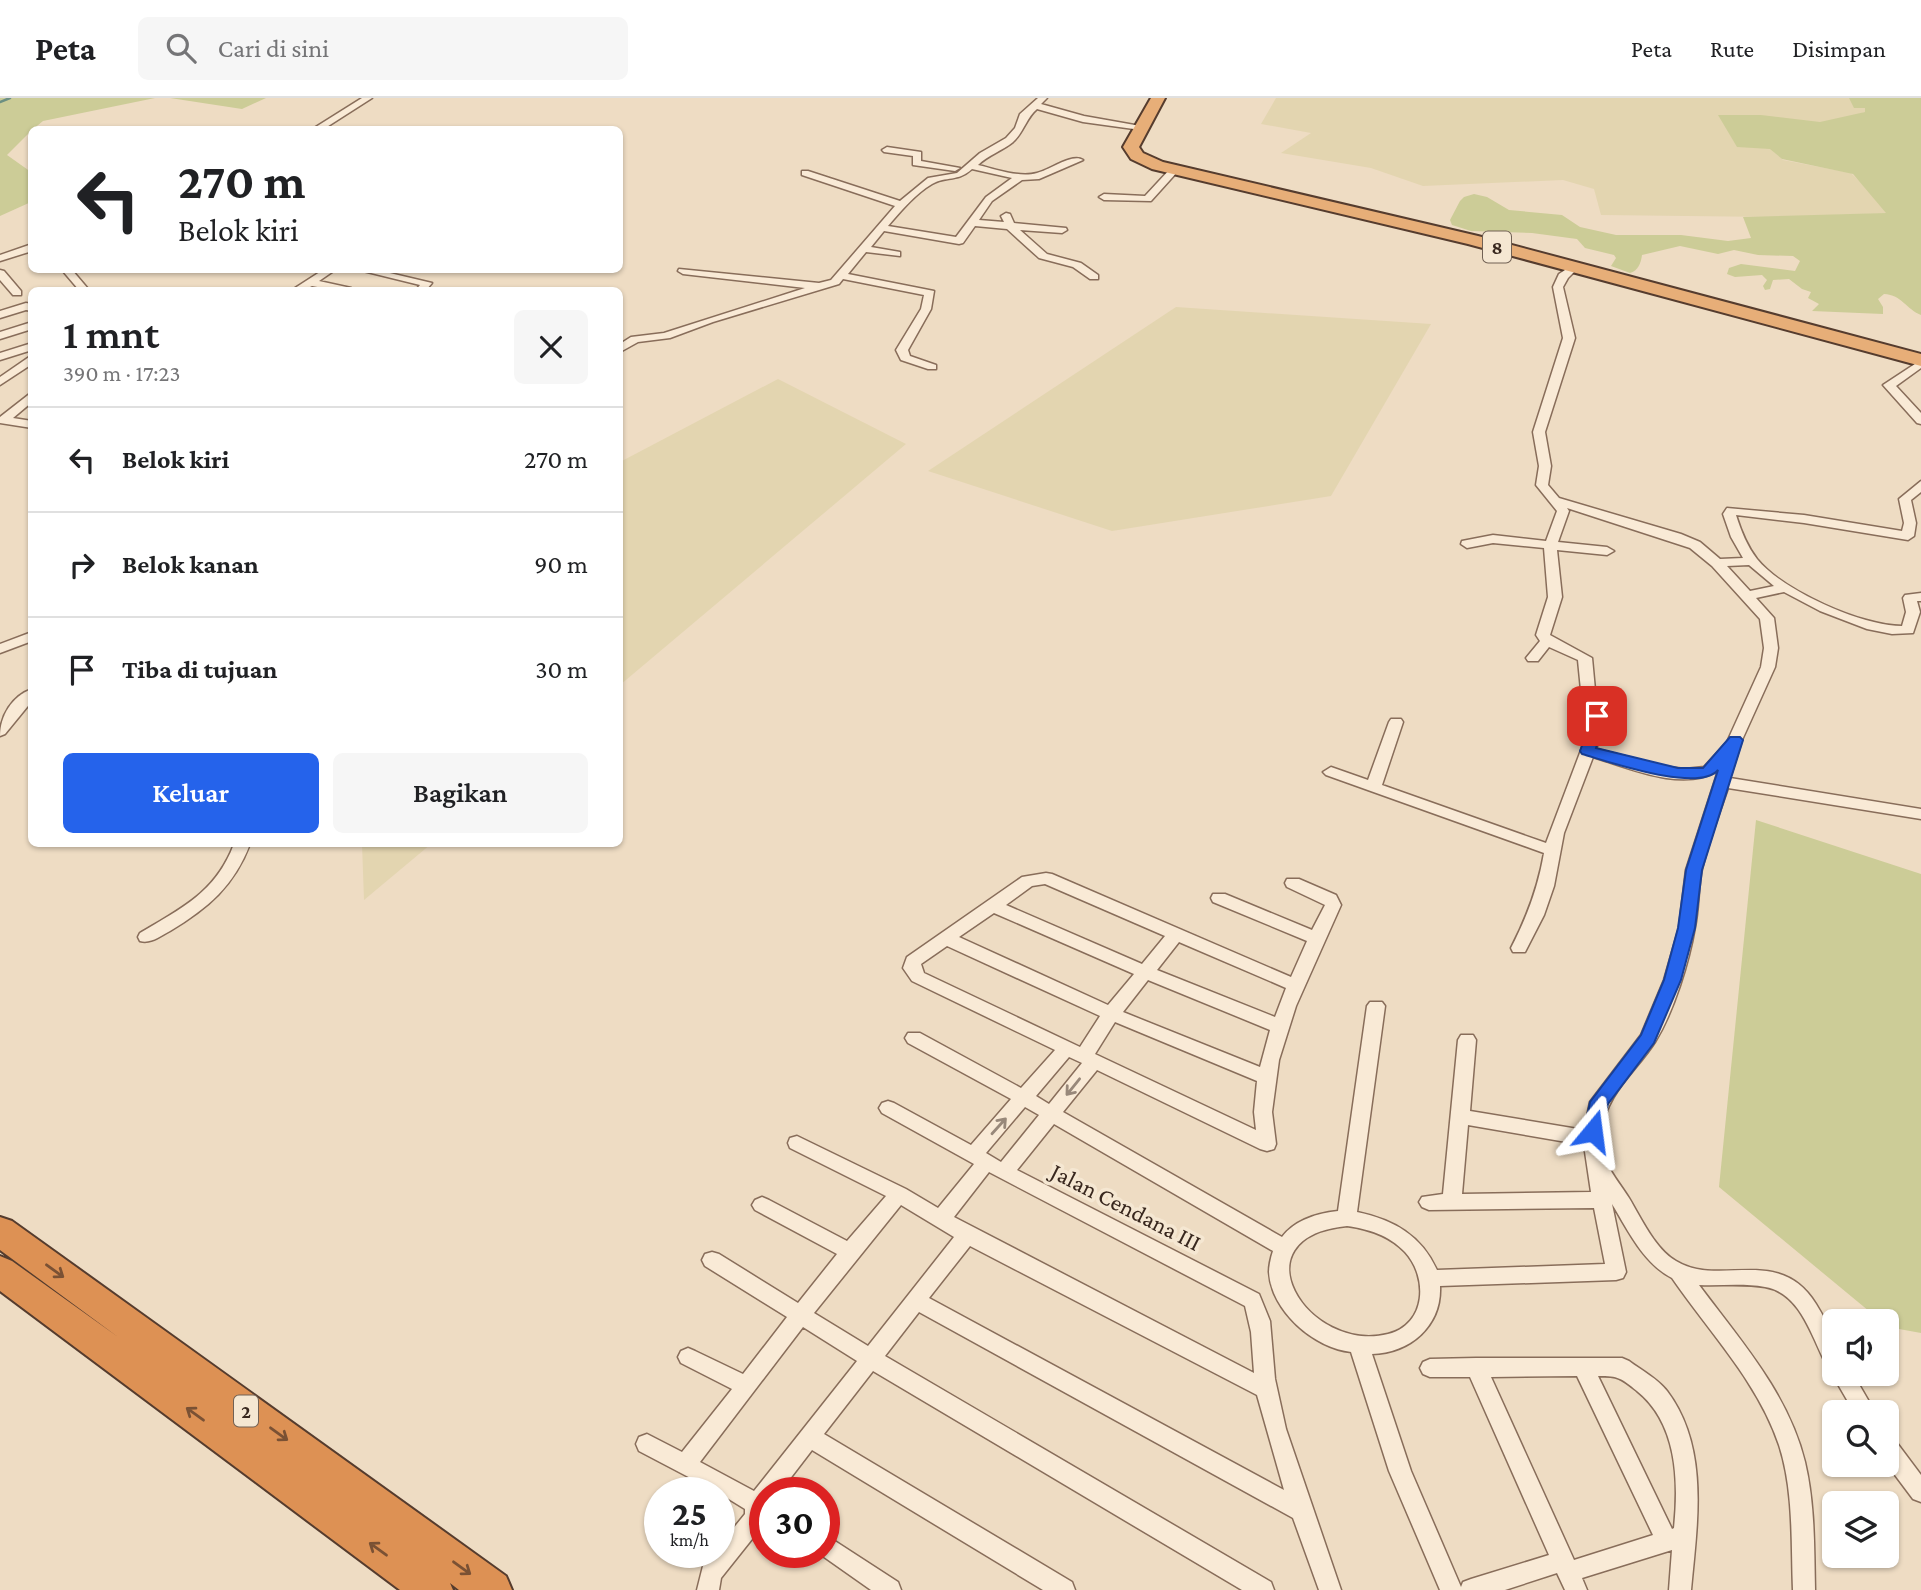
<!DOCTYPE html>
<html lang="id">
<meta charset="utf-8">
<style>
body{margin:0;font-family:"Crimson Pro",serif;background:#f6f6f6;color:#202124;height:100vh;display:flex;flex-direction:column;font-size:26px;white-space:nowrap}
*{box-sizing:border-box;margin:0}
p{font-size:23px;color:#757577}
.icon{flex:none;width:38px;height:38px;fill:none;stroke:currentColor;stroke-width:2;stroke-linecap:round;stroke-linejoin:round}
.map{position:relative;flex:1;overflow:hidden}
.details{position:absolute;left:28px;top:189px;width:595px;height:560px;display:flex;flex-direction:column;background:#fff;border-radius:10px;box-shadow:0 2px 5px #0004}
.details>*{flex:none}
.banner{position:absolute;left:28px;top:28px;width:595px;height:147px;border-radius:10px;box-shadow:0 2px 5px #0004;background:#fff;color:#202124;overflow:hidden}
.controls{position:absolute;left:1822px;top:1211px;display:grid;gap:14px}
.controls a{display:grid;place-items:center;width:77px;height:77px;border-radius:10px;background:#fff;box-shadow:0 2px 5px #0004;font-size:35px}
.speed{position:absolute;left:644px;top:1379px;display:flex;gap:14px;font-size:35px;font-weight:700;text-align:center}
.speed>*{display:grid;place-content:center;width:91px;height:91px;border-radius:50%;background:#fff;box-shadow:0 2px 5px #0004;line-height:1}
.speed small{font-size:18px;font-weight:400}
.speed .limit{border:10px solid #d22;background:#fff;color:#111}
.pin{position:absolute;display:grid;place-items:center;width:60px;height:60px;color:#fff;margin:-30px;border-radius:14px;box-shadow:0 4px 10px #0006}
.me{position:absolute;width:77px;margin:-38px;rotate:16deg;stroke-linejoin:round;filter:drop-shadow(0 0 5px #0008)}
.turn{display:flex;align-items:center;gap:24px;height:147px;padding:0 35px;font-size:32px}
.turn .icon{width:91px;height:91px;stroke-width:2.5}
.turn b{display:block;font-size:49px;line-height:60px}
.round{display:grid;place-items:center;flex:none;width:74px;height:74px;border-radius:10px;background:#f6f6f6}
.summary{display:flex;align-items:center;justify-content:space-between;height:119px;padding:0 35px}
h1{font-size:42px;font-weight:600;line-height:52px}
.cta{display:flex;gap:14px;margin-top:auto;padding:14px 35px}
.cta a{flex:1;height:80px;border-radius:10px;background:#2563eb;color:#fff;font-size:28px;font-weight:600;line-height:80px;text-align:center}
.cta a+a{background:#f6f6f6;color:#202124}
ul{padding:0;list-style:none}
li{display:flex;align-items:center;gap:21px;height:105px;padding:0 35px;border-top:2px solid #e0e0e0}
li div{flex:1}
li b{display:block;font-size:26px}
li em{font-style:normal}
header{display:flex;align-items:center;gap:42px;box-sizing:border-box;height:98px;padding:0 35px;background:#fff;border-bottom:2px solid #e0e0e0}
header strong{font-size:33px}
nav{display:flex;gap:38px;margin-inline-start:auto;font-size:24px}
.search{width:490px;height:63px;background:#f6f6f6;display:flex;align-items:center;gap:18px;box-sizing:border-box;padding:0 24px;border-radius:10px;color:#757577;font-size:26px}
.map>svg:first-child{display:block}
.farmland{fill:#e3d5b0}
.green{fill:#cccc97}
.lines{fill:none;stroke-linecap:round;stroke-linejoin:round}
.stream{stroke:#6c8f82;stroke-width:2.5}
.minor-casing{stroke:#886d5a;stroke-width:3}
.trunk-casing{stroke:#553c2e;stroke-width:4}
.motorway-casing{stroke:#553c2e;stroke-width:4}
.minor{fill:#f9ead6;fill-rule:evenodd}
.trunk{fill:#e7ae78;fill-rule:evenodd}
.motorway{fill:#dd9154;fill-rule:evenodd}
.oneway{stroke:#98887a}
.oneway2{stroke:#7a5134}
.route{fill:#2563eb;stroke:#184099;stroke-width:2}
.labels{text-anchor:middle;stroke-width:7;stroke-linejoin:round;paint-order:stroke}
.shield{fill:#f5e7d2;stroke:#716154;stroke-width:2}
.shield-label{font-size:19px;font-weight:bold;fill:#38271e}
.near-street-label{font-size:24px;fill:#38271e;stroke:#f5e7d2}
</style>
<header>
<strong>Peta</strong>
<div class="search"><svg class="icon" aria-label="search" viewBox="0 0 24 24"><circle cx="10" cy="10" r="6"/><path d="M15 15l6 6"/></svg>Cari di sini</div>
<nav><a>Peta</a><a>Rute</a><a>Disimpan</a></nav>
</header>
<div class="map">
<svg width="1921" height="1492" viewBox="0 0 1921 1492">
<rect width="100%" height="100%" fill="#eedcc3"/>
<!-- farmland -->
<g class="farmland">
<polygon points="1276,0 1857,0 1868,13 1825,27 1774,54 1783,62 1851,75 1888,111 1896,115 1772,119 1601,117 1594,91 1563,82 1423,88 1371,70 1281,55 1311,35 1261,26"/>
<polygon points="1176,209 1431,226 1331,398 1112,433 928,373"/>
<polygon points="778,281 906,346 620,587 620,364"/>
<polygon points="362,746 431,746 364,802"/>
</g>
<!-- green -->
<g class="green">
<polygon points="0,0 155,0 43,23 32,32 7,57 31,74 31,104 0,118"/>
<polygon points="170,0 266,0 242,11"/>
<path d="M 1849,0 L 1921,0 L 1921,217 C 1906,211 1902,197 1884,196 L 1878,201 L 1883,209 L 1883,216 L 1812,213 L 1819,206 L 1808,200 L 1811,194 L 1802,191 L 1789,181 L 1773,182 L 1770,191 L 1765,192 L 1763,188 L 1767,182 L 1762,177 L 1735,179 L 1727,176 L 1729,170 L 1741,166 L 1795,173 L 1800,163 L 1793,158 L 1758,157 L 1734,152 L 1718,156 L 1680,148 L 1642,157 C 1641,165 1638,173 1630,175 L 1611,168 L 1616,160 L 1614,157 L 1585,150 L 1577,141 L 1532,135 L 1471,133 L 1452,127 L 1450,122 L 1460,103 L 1464,99 L 1474,96 L 1487,99 L 1509,112 L 1562,117 L 1580,129 L 1616,137 L 1681,137 L 1728,143 L 1751,140 L 1743,119 L 1886,115 L 1853,76 L 1782,61 L 1770,51 L 1737,49 L 1718,17 L 1761,17 L 1820,24 L 1865,14 L 1865,10 L 1854,10 Z"/>
<polygon points="1756,722 1921,776 1921,1235 1888,1229 1886,1223 1881,1223 1719,1089"/>
</g>
<g class="lines">
<!-- stream -->
<polyline class="stream" points="0,4 10,0"/>
<defs>
<g id="minor">
<polygon points="362,0 372,0 322,32 311,32"/>
<path d="M 1038,0 L 1047,0 L 1041,6 L 1084,18 L 1146,29 L 1141,32 L 1083,24 L 1037,11 C 1026,20 1024,34 1013,44 C 1002,53 988,57 978,67 C 995,71 1019,80 1037,75 C 1050,72 1072,55 1083,62 L 1039,81 L 1022,82 L 992,103 L 979,122 L 1004,124 L 1001,118 L 1006,115 L 1010,116 L 1014,125 L 1066,130 L 1067,132 L 1062,135 L 1020,132 L 1047,156 L 1081,165 L 1098,177 L 1098,181 L 1090,181 L 1073,169 L 1039,160 L 1007,131 L 975,128 L 963,145 L 959,146 L 884,133 L 871,149 L 900,154 L 900,158 L 866,154 L 848,176 L 934,193 L 931,211 L 908,252 L 910,258 L 936,267 L 936,271 L 928,271 L 901,262 L 896,252 L 921,211 L 924,197 L 843,181 L 839,186 L 713,224 L 670,240 L 638,244 L 620,254 L 620,246 L 631,239 L 664,235 L 805,190 L 683,176 L 678,173 L 679,171 L 819,185 L 831,182 L 895,108 L 802,77 L 802,73 L 808,73 L 900,103 L 928,80 L 957,75 L 980,55 L 1006,40 L 1015,30 L 1020,16 ZM 972,71 L 1012,80 L 986,99 L 956,139 L 888,128 C 901,113 915,96 932,86 C 946,78 958,84 972,71 Z"/>
<polygon points="887,49 921,54 921,63 960,70 955,73 913,67 913,58 884,54 882,52"/>
<polygon points="1171,70 1179,72 1151,103 1104,102 1099,99 1104,96 1145,98"/>
<polygon points="32,146 32,153 0,163 0,157"/>
<path d="M 1574,166 L 1579,169 L 1568,180 L 1563,189 L 1575,240 L 1545,334 L 1551,368 L 1548,387 L 1559,400 L 1681,436 L 1700,444 L 1720,461 L 1743,460 L 1731,439 L 1723,416 L 1727,410 L 1804,417 L 1902,433 L 1904,425 L 1899,401 L 1921,383 L 1921,394 L 1911,402 L 1916,425 L 1914,438 L 1908,442 L 1804,425 L 1736,417 C 1741,433 1747,448 1757,461 C 1783,493 1862,528 1902,528 L 1906,514 L 1903,500 L 1905,497 L 1921,495 L 1921,503 L 1917,503 L 1920,514 L 1913,535 L 1892,536 L 1867,531 L 1820,513 L 1784,494 L 1756,500 L 1774,520 L 1778,550 L 1775,569 L 1742,642 L 1730,680 L 1921,711 L 1921,721 L 1728,690 C 1719,716 1709,743 1702,771 C 1698,790 1699,810 1695,829 C 1689,864 1674,913 1655,944 C 1636,974 1605,996 1602,1034 C 1600,1064 1613,1075 1629,1100 C 1641,1120 1655,1151 1676,1163 C 1720,1190 1779,1146 1816,1206 C 1831,1230 1834,1243 1834,1271 L 1827,1268 C 1812,1240 1801,1195 1765,1189 C 1743,1185 1721,1188 1699,1187 C 1740,1242 1788,1295 1805,1364 C 1815,1406 1814,1450 1815,1492 L 1793,1492 C 1791,1444 1794,1393 1779,1347 C 1758,1284 1709,1234 1672,1180 C 1643,1165 1628,1132 1612,1106 L 1626,1174 L 1623,1180 L 1616,1182 L 1440,1188 C 1442,1228 1410,1255 1372,1256 L 1411,1373 L 1461,1489 L 1463,1484 L 1471,1481 L 1549,1457 L 1470,1279 L 1430,1279 L 1423,1276 L 1420,1270 L 1423,1264 L 1430,1261 L 1476,1260 L 1622,1260 L 1629,1263 C 1641,1272 1658,1281 1667,1293 C 1710,1350 1697,1426 1691,1492 L 1669,1492 L 1672,1452 L 1582,1480 L 1587,1492 L 1565,1492 L 1557,1475 L 1505,1492 L 1440,1492 L 1389,1373 L 1351,1254 C 1314,1250 1271,1213 1269,1174 C 1269,1168 1271,1159 1273,1153 L 1054,1026 L 1017,1072 L 1259,1196 L 1270,1223 L 1275,1281 L 1286,1331 L 1341,1492 L 1319,1492 L 1293,1420 L 919,1214 L 885,1258 L 1271,1484 L 1274,1492 L 1242,1492 L 873,1273 L 824,1336 L 1072,1484 L 1075,1492 L 1043,1492 L 812,1352 L 779,1395 L 765,1395 L 764,1426 L 721,1480 L 719,1492 L 697,1492 L 703,1468 L 714,1454 L 719,1454 L 719,1448 L 745,1416 L 745,1411 L 719,1395 L 639,1353 L 636,1346 L 639,1339 L 647,1336 L 682,1354 L 732,1291 L 681,1265 L 678,1259 L 681,1253 L 688,1250 L 695,1253 L 743,1276 L 787,1219 L 705,1168 L 702,1162 L 705,1156 L 712,1154 L 719,1156 L 798,1205 L 837,1156 L 755,1112 L 752,1107 L 755,1102 L 762,1099 L 769,1102 L 847,1143 L 886,1098 L 790,1050 L 788,1045 L 790,1040 L 797,1038 L 906,1091 L 938,1110 L 974,1066 L 882,1015 L 879,1010 L 882,1005 L 888,1003 L 894,1005 L 971,1047 L 1011,1001 L 908,945 L 905,940 L 908,935 L 920,935 L 1021,990 L 1055,952 L 912,883 L 903,870 L 907,859 L 1022,779 L 1046,775 L 1052,776 L 1291,879 L 1307,843 L 1213,804 L 1211,800 L 1213,796 L 1225,796 L 1312,832 L 1325,807 L 1287,789 L 1285,785 L 1287,781 L 1299,781 L 1336,797 L 1341,807 L 1296,908 L 1279,962 L 1272,1014 L 1276,1046 L 1274,1051 L 1267,1053 L 1260,1051 L 1097,972 L 1063,1014 L 1282,1139 C 1295,1122 1318,1115 1338,1113 L 1367,908 L 1370,904 L 1382,904 L 1385,908 L 1357,1114 C 1394,1122 1421,1137 1437,1172 L 1605,1166 L 1594,1110 L 1429,1112 L 1422,1109 L 1419,1104 L 1422,1099 L 1443,1096 L 1458,942 L 1461,937 L 1473,937 L 1476,942 L 1470,1013 L 1584,1032 L 1590,1004 L 1641,937 L 1664,882 L 1679,830 L 1686,772 L 1718,673 C 1682,694 1629,670 1593,659 L 1564,735 L 1554,788 L 1544,817 L 1525,854 L 1513,854 L 1511,850 C 1527,819 1538,790 1544,755 L 1326,677 L 1323,674 L 1331,669 L 1368,682 L 1389,624 L 1391,621 L 1401,621 L 1403,624 L 1382,687 L 1546,745 L 1589,631 L 1590,618 L 1581,592 L 1578,562 L 1549,549 L 1538,563 L 1528,563 L 1526,560 L 1540,543 L 1536,537 L 1548,499 L 1544,450 L 1493,445 L 1467,450 L 1461,446 L 1462,443 L 1493,437 L 1546,443 L 1557,413 L 1536,387 L 1539,368 L 1533,334 L 1563,240 L 1553,189 L 1559,176 ZM 1567,410 L 1690,450 L 1712,468 L 1760,521 L 1764,550 L 1761,569 L 1727,644 L 1704,669 L 1685,671 L 1668,669 L 1596,651 L 1603,631 L 1604,618 L 1595,592 L 1592,560 L 1550,537 L 1562,499 L 1557,452 L 1607,457 L 1614,453 L 1607,449 L 1558,444 L 1569,413 ZM 1749,467 L 1774,488 L 1750,493 L 1727,468 ZM 1045,786 L 1165,838 L 1142,866 L 1006,807 L 1032,788 ZM 994,815 L 1134,876 L 1108,907 L 959,839 ZM 1179,844 L 1286,890 L 1275,919 L 1157,872 ZM 947,848 L 1100,918 L 1080,949 L 924,875 L 921,866 ZM 1148,882 L 1270,932 L 1260,969 L 1123,914 ZM 1115,924 L 1257,983 L 1254,1014 L 1256,1032 L 1095,956 ZM 1069,959 L 1082,965 L 1049,1006 L 1036,998 ZM 1025,1009 L 1039,1017 L 1001,1064 L 986,1055 ZM 1468,1027 L 1584,1047 L 1591,1094 L 1462,1096 ZM 989,1074 L 1245,1208 L 1251,1234 L 1254,1275 L 954,1119 ZM 901,1107 L 954,1139 L 868,1248 L 814,1215 ZM 1347,1128 C 1368,1131 1389,1137 1405,1154 C 1428,1179 1427,1226 1388,1236 C 1308,1256 1234,1139 1347,1128 ZM 970,1148 L 1257,1297 L 1284,1392 L 929,1200 ZM 803,1229 L 857,1263 L 754,1393 L 700,1364 ZM 1577,1278 L 1653,1437 L 1574,1462 L 1491,1279 ZM 1598,1278 C 1619,1278 1621,1280 1637,1293 C 1677,1325 1679,1382 1674,1430 L 1672,1431 Z"/>
<polygon points="0,172 4,173 21,193 21,197 13,197 0,182"/>
<polygon points="62,172 72,172 89,192 79,192"/>
<polygon points="323,172 335,172 319,183 351,190 352,192 334,192 312,188 304,192 292,192"/>
<polygon points="359,172 377,172 432,185 426,192 416,192 420,187"/>
<polygon points="26,205 32,206 32,213 26,212 0,220 0,213"/>
<polygon points="32,224 32,231 0,241 0,234"/>
<polygon points="32,245 32,252 0,262 0,255"/>
<polygon points="32,257 32,266 0,287 0,279"/>
<polygon points="1921,262 1921,270 1896,288 1921,315 1921,326 1917,325 1883,287"/>
<polygon points="32,294 32,304 13,320 32,323 32,330 0,325 0,319"/>
<polygon points="32,534 32,543 0,555 0,546"/>
<path d="M 32,591 L 32,603 L 5,636 L 0,638 C 0,618 12,598 32,591 Z"/>
<path d="M 234,746 L 250,746 C 234,788 208,810 170,833 C 160,838 151,846 140,843 L 138,839 L 140,835 C 182,810 216,794 234,746 Z"/>
<polygon points="1834,1271 1834,1276 1853,1276 1875,1314 1854,1314 1832,1276"/>
<polygon points="1886,1339 1894,1341 1921,1377 1921,1404 1913,1401 1886,1365"/>
<polygon points="824,1436 898,1484 901,1492 871,1492 817,1454 824,1454"/>
</g>
<polygon id="trunk" points="1151,0 1165,0 1139,49 1143,55 1163,64 1478,138 1921,256 1921,268 1468,146 1152,71 1131,61 1123,49"/>
<polygon id="motorway" points="0,1119 12,1123 506,1478 512,1492 459,1492 450,1485 453,1492 400,1492 0,1193 0,1158 12,1163 118,1239 0,1152"/>
</defs>
<!-- minor casing -->
<use href="#minor" class="minor-casing"/>
<!-- trunk casing -->
<use href="#trunk" class="trunk-casing"/>
<!-- motorway casing -->
<use href="#motorway" class="motorway-casing"/>
<!-- minor -->
<use href="#minor" class="minor"/>
<!-- trunk -->
<use href="#trunk" class="trunk"/>
<!-- motorway -->
<use href="#motorway" class="motorway"/>
</g>
<!-- one-way arrows -->
<defs><path id="oneway-shaft" d="M-6 0H5M1.5-3L5.5 0L1.5 3" fill="none" stroke-width="1.6" stroke-linecap="round" stroke-linejoin="round" transform="scale(1.75)"/></defs>
<g class="oneway">
<use href="#oneway-shaft" transform="translate(1073 989) rotate(129)"/>
<use href="#oneway-shaft" transform="translate(999 1028) rotate(-48)"/>
</g>
<g class="oneway2">
<use href="#oneway-shaft" transform="translate(55 1173) rotate(36)"/>
<use href="#oneway-shaft" transform="translate(195 1316) rotate(-144)"/>
<use href="#oneway-shaft" transform="translate(279 1336) rotate(36)"/>
<use href="#oneway-shaft" transform="translate(378 1451) rotate(-144)"/>
<use href="#oneway-shaft" transform="translate(462 1470) rotate(36)"/>
</g>
<!-- route -->
<path class="route" d="M 1597,613 L 1604,618 L 1603,631 L 1596,650 L 1678,670 L 1703,670 L 1730,639 L 1740,639 L 1743,642 L 1702,772 L 1695,830 L 1681,882 L 1654,945 L 1608,1006 L 1599,1038 L 1593,1040 L 1586,1038 L 1584,1033 L 1590,1004 L 1641,937 L 1664,882 L 1678,830 L 1686,772 L 1718,672 C 1698,695 1610,664 1582,656 L 1580,653 L 1588,631 L 1589,618 Z"/>
<g class="labels">
<!-- shield labels -->
<g class="shield">
<rect x="1483" y="133.5" width="28" height="31" rx="5"/>
<rect x="234" y="1297.5" width="24" height="31" rx="5"/>
</g>
<g class="shield-label">
<text x="1497" y="156">8</text>
<text x="246" y="1320">2</text>
</g>
<!-- near-street labels -->
<g class="near-street-label">
<text transform="translate(1126 1109) rotate(27)" y="8">Jalan Cendana III</text>
</g>
</g>
</svg>
<div class="controls">
<a><svg class="icon" aria-label="sound" viewBox="0 0 24 24"><path d="M4 9h4l5-4v14l-5-4H4zM17 9q2 3 0 6"/></svg></a>
<a><svg class="icon" aria-label="search" viewBox="0 0 24 24"><circle cx="10" cy="10" r="6"/><path d="M15 15l6 6"/></svg></a>
<a><svg class="icon" aria-label="layers" viewBox="0 0 24 24"><path d="M12 4l9 5-9 5-9-5zM3 14l9 5 9-5"/></svg></a>
</div>
<div class="speed"><div>25<small>km/h</small></div><div class="limit">30</div></div>
<div class="pin" style="left:1597px;top:618px;background:#d93025"><svg class="icon" aria-label="arrive" viewBox="0 0 24 24"><path d="M6 21V4h12l-3 4 3 4H6"/></svg></div>
<svg class="me" style="left:1593px;top:1033px" viewBox="-20 -20 40 40"><path d="M0-17L14 15 0 8-14 15z" fill="#2563eb" stroke="#fff" stroke-width="4"/></svg>
<div class="banner">
<div class="turn"><svg class="icon" aria-label="left" viewBox="0 0 24 24"><path d="M17 20v-9H6M10 6l-5 5 5 5"/></svg><div><b>270 m</b>Belok kiri</div></div>
</div>
<section class="details">
<div class="summary"><div><h1>1 mnt</h1><p>390 m · 17:23</p></div><a class="round"><svg class="icon" aria-label="close" viewBox="0 0 24 24"><path d="M6 6l12 12M18 6L6 18"/></svg></a></div>
<ul>
<li><svg class="icon" aria-label="left" viewBox="0 0 24 24"><path d="M17 20v-9H6M10 6l-5 5 5 5"/></svg><div><b>Belok kiri</b></div><em>270 m</em></li>
<li><svg class="icon" aria-label="right" viewBox="0 0 24 24"><path d="M7 20v-9h11M14 6l5 5-5 5"/></svg><div><b>Belok kanan</b></div><em>90 m</em></li>
<li><svg class="icon" aria-label="arrive" viewBox="0 0 24 24"><path d="M6 21V4h12l-3 4 3 4H6"/></svg><div><b>Tiba di tujuan</b></div><em>30 m</em></li>
</ul>
<div class="cta"><a>Keluar</a><a>Bagikan</a></div>
</section>
</div>
